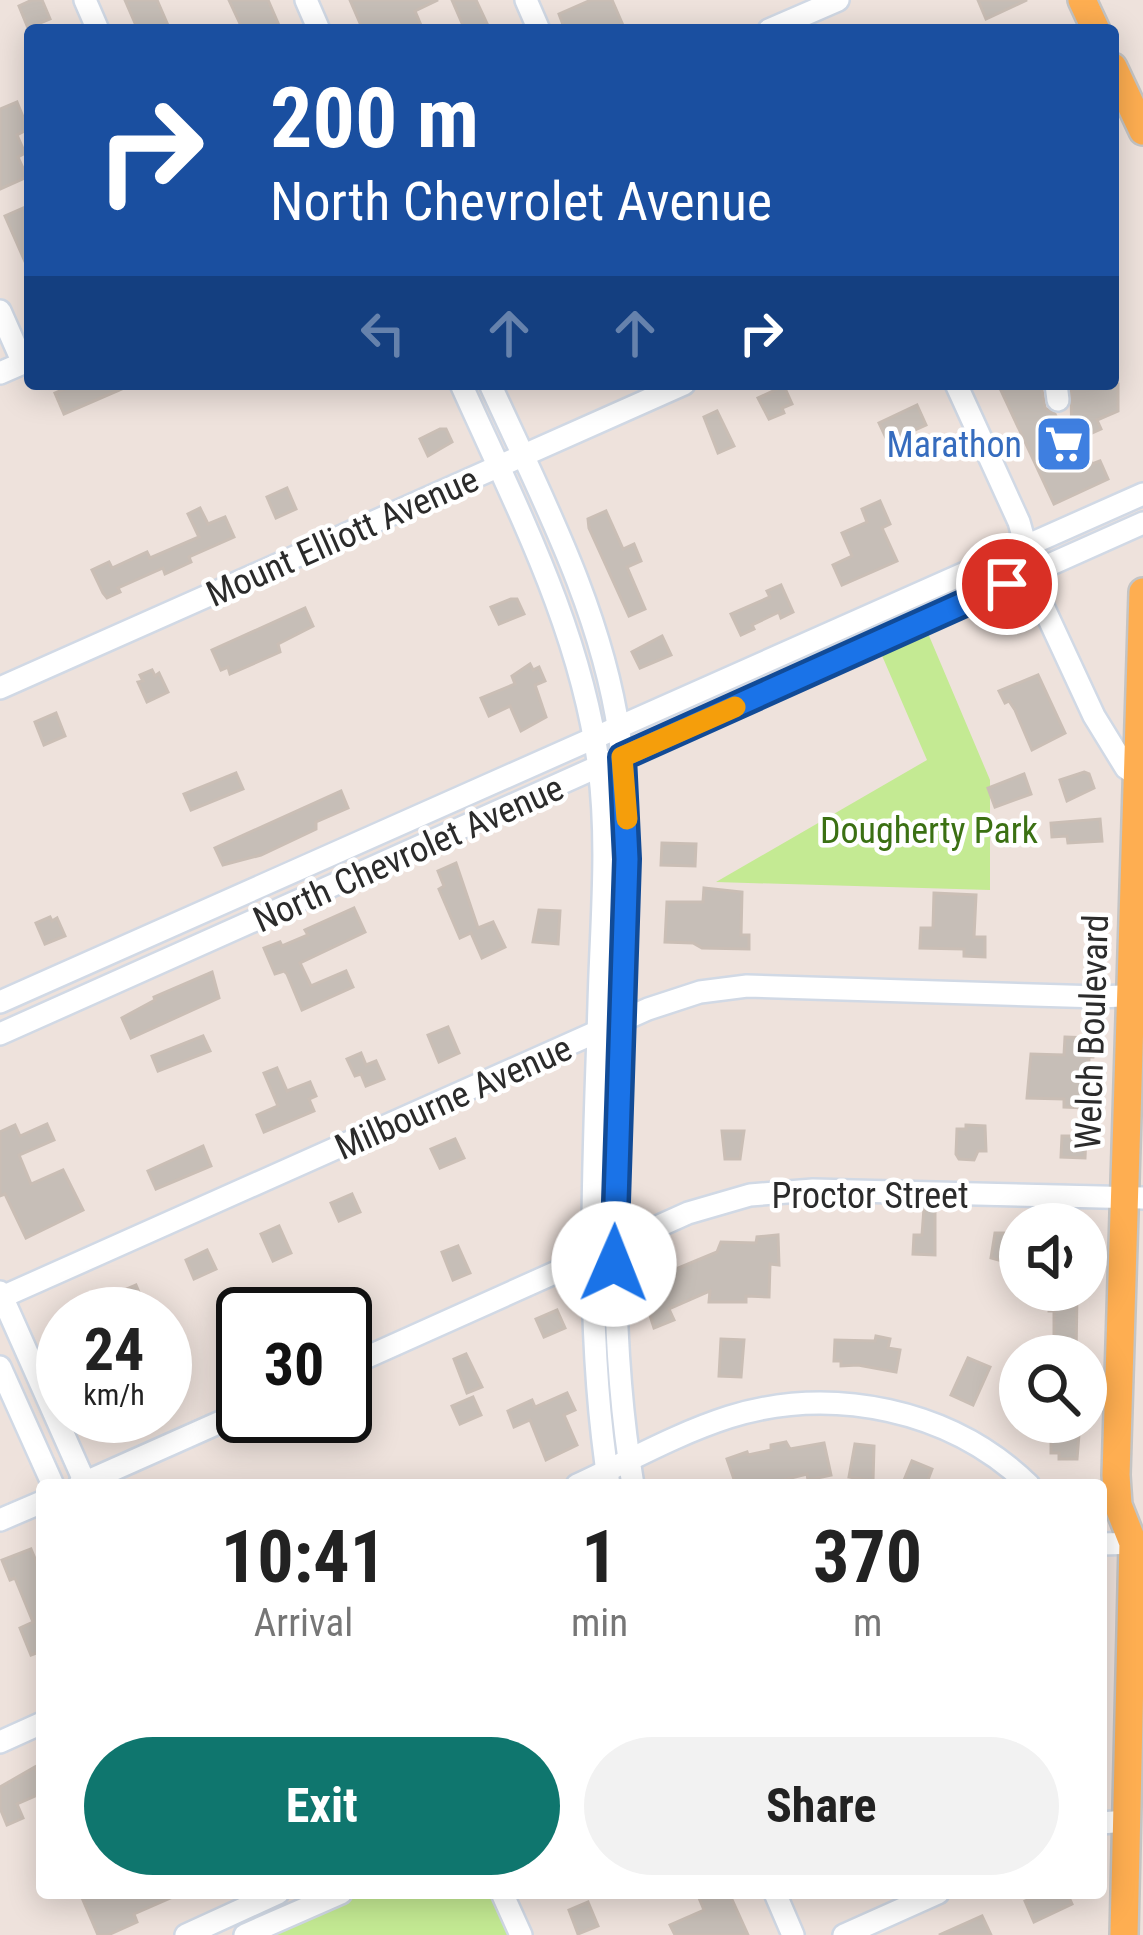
<!DOCTYPE html>
<style>
body{margin:0;font-family:"Roboto Condensed",sans-serif;background:#f2f2f2;color:#222;height:100vh;display:flex;flex-direction:column;font-size:45px;white-space:nowrap}
*{box-sizing:border-box;margin:0}
p{font-size:39px;color:#767676}
.icon{flex:none;width:66px;height:66px;fill:none;stroke:currentColor;stroke-width:2;stroke-linecap:round;stroke-linejoin:round}
.map{position:relative;flex:1;overflow:hidden}
.panel{position:absolute;left:36px;top:1479px;width:1071px;height:420px;display:flex;flex-direction:column;background:#fff;border-radius:12px;box-shadow:0 6px 30px #0003}
.panel>*{flex:none}
.hud{position:absolute;left:24px;top:24px;width:1095px;height:366px;border-radius:12px;box-shadow:0 6px 30px #0003;background:#1a4fa0;color:#fff;overflow:hidden}
.tools{position:absolute;left:999px;top:1203px;display:grid;gap:24px}
.tools a{display:grid;place-items:center;width:108px;height:108px;border-radius:50%;background:#fff;box-shadow:0 6px 30px #0003;font-size:60px}
.speed{position:absolute;left:36px;top:1287px;display:flex;gap:24px;font-size:60px;font-weight:700;text-align:center}
.speed>*{display:grid;place-content:center;width:156px;height:156px;border-radius:50%;background:#fff;box-shadow:0 6px 30px #0003;line-height:1}
.speed small{font-size:30px;font-weight:400}
.speed .limit{border:6px solid #111;border-radius:18px;background:#fff;color:#111}
.pin{position:absolute;display:grid;place-items:center;width:102px;height:102px;color:#fff;margin:-51px;border:6px solid #fff;border-radius:50%;box-shadow:0 3px 12px #0007}
.me{position:absolute;width:132px;margin:-66px;rotate:1deg;stroke-linejoin:round;filter:drop-shadow(0 0 9px #0008)}
.turn{display:flex;align-items:center;gap:42px;height:252px;padding:0 48px;font-size:54px}
.turn .icon{width:156px;height:156px;stroke-width:2.5}
.turn b{display:block;font-size:84px;line-height:102px}
.lanes{display:flex;align-items:center;height:114px;padding:0 48px;background:#0003;justify-content:center;gap:60px;direction:ltr}
.lanes .off{opacity:.35}
.eta{display:flex;justify-content:space-evenly;align-items:center;height:204px;text-align:center}
.eta b{font-size:72px;font-weight:700;line-height:84px}
.button{display:flex;gap:24px;margin-top:auto;padding:24px 48px}
.button a{flex:1;height:138px;border-radius:72px;background:#0f766e;color:#fff;font-size:48px;font-weight:700;line-height:138px;text-align:center}
.button a+a{background:#f2f2f2;color:#222}
.map>svg:first-child{display:block}
.green{fill:#c4ea93}
.building{fill:#c6beb7;stroke:#cabeb5;stroke-width:3}
.lines{fill:none;stroke-linecap:round;stroke-linejoin:round}
.minor-casing{stroke:#d1d9e5;stroke-width:26}
.major-casing{stroke:#c4c4c4;stroke-width:32}
.minor{stroke:#fff;stroke-width:21}
.major{stroke:#feae51;stroke-width:27}
.route-casing{stroke:#114b97;stroke-width:30}
.route{stroke:#1a73e8;stroke-width:21}
.slow{stroke:#f59e0b;stroke-width:21}
.labels{text-anchor:middle;stroke-width:9;stroke-linejoin:round;paint-order:stroke}
.shop-label{font-size:36px;fill:#366cbe;stroke:#fff;text-anchor:end}
.street-label{font-size:36px;fill:#2b2b2b;stroke:#fff}
.park-label{font-size:36px;fill:#3b7013;stroke:#fff}
</style>
<div class="map">
<svg width="1143" height="1935" viewBox="0 0 1143 1935">
<rect width="100%" height="100%" fill="#eee2dc"/>
<!-- green -->
<g class="green">
<polygon points="927,631 990,780 990,890 716,882 927,760 880,651"/>
<polygon points="361,1893 491,1893 509,1935 267,1935"/>
</g>
<!-- building -->
<g class="building">
<polygon points="32,0 42,0 50,19 28,28 19,6"/>
<polygon points="125,0 157,0 170,30 138,30"/>
<polygon points="229,0 268,0 281,30 243,30"/>
<polygon points="350,0 438,0 415,11 423,30 363,30"/>
<polygon points="452,0 476,0 490,30 465,30"/>
<polygon points="591,0 612,0 625,30 565,30 559,14"/>
<polygon points="978,0 1027,0 986,19"/>
<polygon points="17,102 28,129 17,135 25,153 18,157 27,177 0,189 0,109"/>
<polygon points="30,205 30,273 5,216"/>
<polygon points="76,384 133,384 64,414 55,393"/>
<polygon points="998,384 1041,384 1045,408 1055,414 1072,452 1071,384 1118,384 1118,411 1097,420 1101,429 1081,438 1092,464 1100,461 1108,479 1054,504"/>
<polygon points="784,386 792,404 782,408 784,413 769,419 758,398"/>
<polygon points="917,405 926,425 888,442 879,423"/>
<polygon points="717,411 734,446 718,453 704,417"/>
<polygon points="440,429 446,429 452,442 428,456 420,439"/>
<polygon points="287,488 296,509 276,518 267,497"/>
<polygon points="880,501 890,524 882,528 897,561 842,585 833,565 852,556 842,533 867,522 862,509"/>
<polygon points="200,508 208,524 225,517 234,537 189,557 191,562 165,574 163,568 118,588 120,592 107,598 103,593 92,570 109,562 112,568 147,552 150,558 199,537 188,514"/>
<polygon points="606,511 623,549 634,544 641,561 627,567 645,609 629,616 589,528 588,519"/>
<polygon points="781,585 793,612 781,618 779,612 752,625 754,629 741,635 731,614 770,597 767,591"/>
<polygon points="511,599 517,599 524,614 499,624 491,607"/>
<polygon points="305,608 313,626 278,644 280,652 230,674 228,667 221,670 212,650"/>
<polygon points="662,636 671,655 640,668 632,652"/>
<polygon points="530,664 533,670 539,667 545,681 535,685 546,717 521,731 510,706 489,716 481,698 515,684 512,676"/>
<polygon points="152,670 155,676 159,673 168,692 147,702 138,682 143,681 140,675"/>
<polygon points="1038,675 1065,733 1032,750 1015,710 1009,701 1005,703 999,691"/>
<polygon points="56,713 65,736 44,745 35,722"/>
<polygon points="1084,772 1089,774 1094,788 1067,801 1060,780"/>
<polygon points="236,773 243,789 191,810 184,794"/>
<polygon points="1024,774 1031,794 995,807 988,788"/>
<polygon points="341,791 348,808 316,822 316,829 261,855 223,865 215,848"/>
<polygon points="1100,819 1102,841 1068,843 1067,836 1052,837 1051,823"/>
<polygon points="662,843 696,844 695,866 661,865"/>
<polygon points="456,863 478,928 493,922 505,947 482,958 471,933 460,938 439,889 444,886 438,871"/>
<polygon points="704,888 742,892 741,935 749,935 749,949 702,948 693,943 665,942 667,902 703,902"/>
<polygon points="934,893 976,895 974,937 985,937 985,957 964,956 964,949 920,948 921,928 933,928"/>
<polygon points="354,908 365,932 300,963 311,986 346,971 353,987 302,1010 287,974 284,971 275,974 264,948 280,942 282,946 308,935 305,930"/>
<polygon points="539,910 560,911 558,944 533,942"/>
<polygon points="50,917 52,921 57,918 65,936 45,944 36,923"/>
<polygon points="212,972 219,998 131,1038 122,1018 155,1000 154,997"/>
<polygon points="448,1027 459,1053 439,1062 428,1035"/>
<polygon points="203,1036 210,1051 158,1071 152,1056"/>
<polygon points="1065,1037 1089,1038 1089,1042 1094,1042 1093,1057 1089,1057 1087,1108 1064,1107 1064,1099 1027,1098 1031,1054 1064,1055"/>
<polygon points="361,1053 366,1065 376,1061 384,1079 366,1086 361,1074 355,1076 347,1059"/>
<polygon points="277,1068 287,1091 310,1082 316,1096 309,1099 314,1111 264,1132 257,1115 278,1106 264,1073"/>
<polygon points="47,1124 54,1140 19,1155 31,1184 63,1170 83,1210 26,1238 5,1194 0,1196 0,1132 15,1125 20,1136"/>
<polygon points="966,1125 985,1126 986,1151 978,1151 974,1160 959,1159 956,1154 957,1129 966,1129"/>
<polygon points="722,1131 744,1131 740,1159 725,1159"/>
<polygon points="1062,1136 1086,1136 1085,1158 1061,1157"/>
<polygon points="455,1139 464,1158 440,1168 431,1149"/>
<polygon points="203,1146 211,1166 156,1189 148,1171"/>
<polygon points="352,1194 360,1212 339,1221 331,1203"/>
<polygon points="924,1208 935,1208 935,1255 913,1254 914,1235 922,1235"/>
<polygon points="279,1226 291,1253 273,1261 261,1234"/>
<polygon points="995,1233 1010,1233 1013,1264 991,1258"/>
<polygon points="778,1235 779,1265 770,1264 769,1297 746,1296 746,1302 709,1302 710,1291 669,1309 674,1320 654,1328 647,1306 663,1300 648,1266 671,1256 676,1269 717,1252 721,1242 756,1243 757,1237"/>
<polygon points="458,1246 470,1273 453,1280 442,1252"/>
<polygon points="207,1250 216,1269 194,1279 186,1260"/>
<polygon points="136,1285 144,1304 134,1308 137,1314 69,1314"/>
<polygon points="1049,1292 1077,1293 1076,1356 1054,1356 1054,1311 1049,1311"/>
<polygon points="557,1310 565,1328 544,1337 536,1319"/>
<polygon points="876,1336 890,1339 888,1348 900,1350 896,1372 858,1365 841,1366 841,1361 834,1361 835,1340 875,1341"/>
<polygon points="721,1339 744,1340 741,1377 719,1376"/>
<polygon points="466,1354 482,1387 467,1393 454,1359"/>
<polygon points="968,1358 990,1367 973,1405 951,1395"/>
<polygon points="567,1393 575,1410 564,1415 577,1445 546,1460 530,1420 514,1427 508,1411 532,1400 535,1407"/>
<polygon points="473,1397 481,1415 460,1424 452,1406"/>
<polygon points="1051,1422 1080,1422 1077,1459 1059,1459 1059,1453 1051,1453"/>
<polygon points="786,1442 790,1449 824,1443 831,1475 808,1480 807,1474 763,1485 736,1485 727,1459 747,1452 748,1455 771,1450 771,1445"/>
<polygon points="855,1444 874,1446 873,1481 849,1477"/>
<polygon points="912,1461 932,1469 926,1485 902,1485"/>
<polygon points="31,1549 42,1575 42,1651 31,1655 20,1628 33,1622 15,1578 10,1580 2,1560"/>
<polygon points="35,1767 37,1772 42,1770 42,1793 17,1804 23,1818 7,1825 0,1808 0,1787"/>
<polygon points="80,1893 182,1893 134,1914 137,1922 108,1935 98,1935"/>
<polygon points="697,1893 729,1893 748,1935 675,1935 670,1925 704,1910"/>
<polygon points="1044,1893 1067,1893 1072,1904 1034,1922 1025,1901"/>
<polygon points="588,1902 598,1926 578,1934 569,1910"/>
<polygon points="982,1916 991,1935 939,1935"/>
</g>
<g class="lines">
<defs>
<g id="minor">
<polyline points="85,0 98,30"/>
<polyline points="306,0 319,30"/>
<polyline points="526,0 539,30"/>
<polyline points="769,30 838,0"/>
<polyline points="0,311 23,363"/>
<polyline points="0,373 30,360"/>
<path d="M 461,384 C 517,509 581,630 599,768 C 609,846 601,925 599,1004 C 594,1165 584,1325 609,1485"/>
<path d="M 490,384 C 541,496 601,609 619,732 C 632,822 626,914 622,1004 C 616,1165 606,1325 633,1485"/>
<polyline points="956,384 1019,522 1042,604 1094,716 1126,768 1143,780"/>
<polyline points="1056,384 1058,400"/>
<polyline points="0,688 684,384"/>
<polyline points="0,1002 1143,494"/>
<polyline points="0,1034 1143,523"/>
<polyline points="0,1292 86,1485"/>
<polyline points="0,1298 648,1009 700,992 747,986 1100,997 1142,995"/>
<polyline points="0,1367 53,1485"/>
<polyline points="345,1367 688,1213 750,1195 813,1190 1143,1198"/>
<polyline points="79,1485 243,1412"/>
<path d="M 577,1485 C 627,1462 676,1434 729,1417 C 832,1385 951,1409 1029,1485"/>
<polyline points="0,1520 42,1502"/>
<polyline points="1101,1544 1142,1543"/>
<polyline points="0,1742 42,1723"/>
<polyline points="1101,1823 1126,1821"/>
<polyline points="502,1893 521,1935"/>
<polyline points="775,1893 793,1935"/>
<polyline points="186,1935 278,1893"/>
<polyline points="245,1935 341,1893"/>
<polyline points="844,1935 938,1893"/>
</g>
<g id="major">
<polyline points="1082,0 1096,30"/>
<polyline points="1113,67 1143,131"/>
<polyline points="1124,1935 1133,1543 1118,1505 1116,1475 1143,592"/>
</g>
</defs>
<!-- minor casing -->
<use href="#minor" class="minor-casing"/>
<!-- major casing -->
<use href="#major" class="major-casing"/>
<!-- minor -->
<use href="#minor" class="minor"/>
<!-- major -->
<use href="#major" class="major"/>
</g>
<g class="lines">
<defs>
<polyline id="route" points="614,1264 627,859 622,757 1007,584"/>
</defs>
<!-- route casing -->
<use href="#route" class="route-casing"/>
<!-- route -->
<use href="#route" class="route"/>
<!-- slow -->
<polyline class="slow" points="627,819 622,757 735,707"/>
</g>
<!-- icons -->
<defs>
<symbol id="supermarket-square" viewBox="-11 -11 22 22"><rect x="-9" y="-9" width="18" height="18" rx="4" fill="#3f7fe0" stroke="#fff"/><path d="M-6-5.5h2.5l.6 2H6L4.5 2H-2.5L-4.4-4H-6ZM-1.5 3.2a1.3 1.3 0 1 0 .1 0ZM3 3.2a1.3 1.3 0 1 0 .1 0Z" fill="#fff"/></symbol>
</defs>
<g fill-rule="evenodd">
<use href="#supermarket-square" x="1031" y="411" width="66" height="66"/>
</g>
<g class="labels">
<!-- shop labels -->
<g class="shop-label">
<text x="1022" y="457">Marathon</text>
</g>
<!-- street labels -->
<g class="street-label">
<text transform="translate(342 536) rotate(-24)" y="13">Mount Elliott Avenue</text>
<text transform="translate(408 853) rotate(-24)" y="13">North Chevrolet Avenue</text>
<text transform="translate(1091 1032) rotate(-88)" y="13">Welch Boulevard</text>
<text transform="translate(453 1097) rotate(-24)" y="13">Milbourne Avenue</text>
<text x="870" y="1208">Proctor Street</text>
</g>
<!-- park labels -->
<g class="park-label">
<text x="929" y="843">Dougherty Park</text>
</g>
</g>
</svg>
<div class="tools">
<a><svg class="icon" aria-label="sound" viewBox="0 0 24 24"><path d="M4 9h4l5-4v14l-5-4H4zM17 9q2 3 0 6"/></svg></a>
<a><svg class="icon" aria-label="search" viewBox="0 0 24 24"><circle cx="10" cy="10" r="6"/><path d="M15 15l6 6"/></svg></a>
</div>
<div class="speed"><div>24<small>km/h</small></div><div class="limit">30</div></div>
<div class="pin" style="left:1007px;top:584px;background:#d93025"><svg class="icon" aria-label="arrive" viewBox="0 0 24 24"><path d="M6 21V4h12l-3 4 3 4H6"/></svg></div>
<svg class="me" style="left:614px;top:1264px" viewBox="-20 -20 40 40"><circle r="19" fill="#fff"/><path d="M0-13L10 11 0 6-10 11z" fill="#1a73e8"/></svg>
<div class="hud">
<div class="turn"><svg class="icon" aria-label="right" viewBox="0 0 24 24"><path d="M7 20v-9h11M14 6l5 5-5 5"/></svg><div><b>200 m</b>North Chevrolet Avenue</div></div>
<div class="lanes"><svg class="icon off" aria-label="left" viewBox="0 0 24 24"><path d="M17 20v-9H6M10 6l-5 5 5 5"/></svg><svg class="icon off" aria-label="ahead" viewBox="0 0 24 24"><path d="M12 20V5M6 11l6-6 6 6"/></svg><svg class="icon off" aria-label="ahead" viewBox="0 0 24 24"><path d="M12 20V5M6 11l6-6 6 6"/></svg><svg class="icon" aria-label="right" viewBox="0 0 24 24"><path d="M7 20v-9h11M14 6l5 5-5 5"/></svg></div>
</div>
<section class="panel">
<div class="eta">
<div><b>10:41</b><p>Arrival</p></div>
<div><b>1</b><p>min</p></div>
<div><b>370</b><p>m</p></div>
</div>
<div class="button"><a>Exit</a><a>Share</a></div>
</section>
</div>
